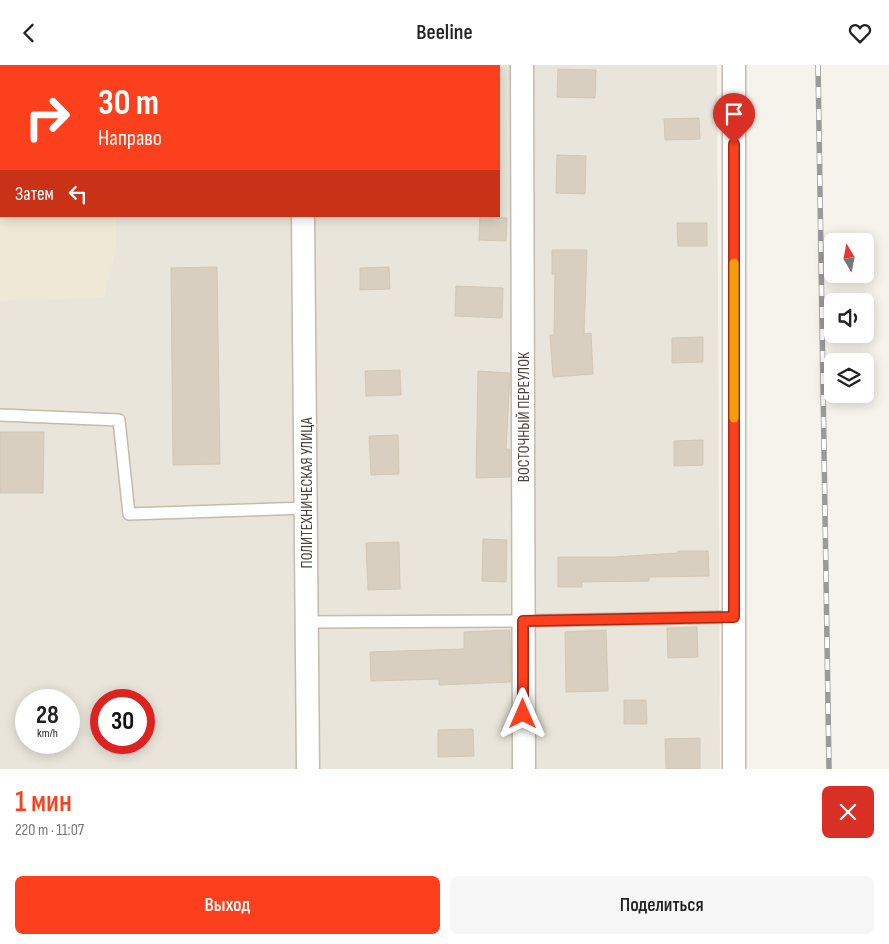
<!DOCTYPE html>
<html lang="ru">
<meta charset="utf-8">
<style>
body{margin:0;font-family:"Sofia Sans Condensed",sans-serif;background:#f6f6f6;color:#222;height:100vh;display:flex;flex-direction:column;font-size:19px;white-space:nowrap}
*{box-sizing:border-box;margin:0}
p{font-size:16px;color:#767676}
.icon{flex:none;width:28px;height:28px;fill:none;stroke:currentColor;stroke-width:2;stroke-linecap:round;stroke-linejoin:round}
.map{position:relative;height:704px;overflow:hidden}
.drawer{display:flex;flex-direction:column;background:#fff;flex:1}
.drawer>*{flex:none}
.hud{position:absolute;left:0px;top:0px;width:500px;height:152px;box-shadow:0 2px 12px #0003;background:#fc3f1d;color:#fff;overflow:hidden}
.needle{width:32px;rotate:350deg}
.tools{position:absolute;left:824px;top:168px;display:grid;gap:10px}
.tools a{display:grid;place-items:center;width:50px;height:50px;border-radius:8px;background:#fff;box-shadow:0 2px 12px #0003;font-size:25px}
.speed{position:absolute;left:15px;top:624px;display:flex;gap:10px;font-size:25px;font-weight:700;text-align:center}
.speed>*{display:grid;place-content:center;width:65px;height:65px;border-radius:50%;background:#fff;box-shadow:0 2px 12px #0003;line-height:1}
.speed small{font-size:12px;font-weight:400}
.speed .limit{border:8px solid #d22;background:#fff;color:#111}
.pin{position:absolute;display:grid;place-items:center;width:42px;height:42px;color:#fff;margin:-51px -21px;border-radius:50% 50% 50% 0;rotate:-45deg;box-shadow:0 0 5px #0007}
.pin .icon{rotate:45deg}
.me{position:absolute;width:55px;margin:-28px;rotate:0deg;stroke-linejoin:round;filter:drop-shadow(0 0 4px #0008)}
.turn{display:flex;align-items:center;gap:18px;height:105px;padding:0 15px;font-size:22px}
.turn .icon{width:65px;height:65px;stroke-width:2.5}
.turn b{display:block;font-size:35px;line-height:42px}
.then{display:flex;align-items:center;height:48px;padding:0 15px;background:#0003;gap:10px;font-size:19px}
.round{display:grid;place-items:center;flex:none;width:52px;height:52px;border-radius:8px;background:#f6f6f6}
.summary{display:flex;align-items:center;justify-content:space-between;height:85px;padding:0 15px}
h1{font-size:30px;font-weight:600;line-height:38px;color:#fc3f1d}
.primary-button{display:flex;gap:10px;margin-top:auto;padding:10px 15px}
.primary-button a{flex:1;height:58px;border-radius:8px;background:#fc3f1d;color:#fff;font-size:20px;font-weight:600;line-height:58px;text-align:center}
.primary-button a+a{background:#f6f6f6;color:#222}
header{display:flex;justify-content:space-between;align-items:center;height:65px;padding:0 15px;background:#fff;font-size:22px;font-weight:600}
.map>svg:first-child{display:block}
.residential{fill:#eae5da;fill-rule:evenodd}
.education{fill:#efe8d6}
.building{fill:#d8cfc1;stroke:#d3c7b4}
.lines{fill:none;stroke-linecap:round;stroke-linejoin:round}
.lane-casing{stroke:#c2bbae;stroke-width:14}
.street-casing{stroke:#c2bbae;stroke-width:25}
.lane{stroke:#fff;stroke-width:11}
.street{stroke:#fff;stroke-width:22}
.rail-casing{stroke:#9a9a9a;stroke-width:5.5}
.rail{stroke:#fff;stroke-width:4;stroke-dasharray:11;stroke-linecap:butt}
.route-casing{stroke:#a42913;stroke-width:12}
.route{stroke:#fc3f1d;stroke-width:9}
.slow{stroke:#f59e0b;stroke-width:9}
.labels{text-anchor:middle;stroke-width:4.5;stroke-linejoin:round;paint-order:stroke}
.street-label{font-size:16px;fill:#4b4439;stroke:#fff}
</style>
<header><svg class="icon" aria-label="back" viewBox="0 0 24 24"><path d="M15 5l-7 7 7 7"/></svg>Beeline<svg class="icon" aria-label="heart" viewBox="0 0 24 24"><path d="M12 20l-8-8c-3-5 5-10 8-4 3-6 11-1 8 4z"/></svg></header>
<div class="map">
<svg width="889" height="704" viewBox="0 0 889 704">
<rect width="100%" height="100%" fill="#f6f3ec"/>
<!-- residential -->
<path class="residential" d="M 0,0 L 717,0 L 720,704 L 0,704 ZM 1,1 L 499,1 L 499,151 L 1,151 ZM 26,635 L 69,635 L 69,678 L 26,678 ZM 101,635 L 144,635 L 144,678 L 101,678 Z"/>
<!-- education -->
<polygon class="education" points="0,0 111,0 1,1 1,151 116,151 116,184 104,233 0,236"/>
<!-- building -->
<g class="building">
<polygon points="558,4 596,5 595,33 557,32"/>
<polygon points="699,53 700,74 665,75 664,54"/>
<polygon points="557,90 586,91 585,129 556,128"/>
<polygon points="480,152 507,153 506,176 479,175"/>
<polygon points="677,158 707,158 707,181 678,181"/>
<polygon points="552,185 587,185 584,269 591,268 593,309 553,312 550,270 554,270 555,209 552,209"/>
<polygon points="217,202 220,399 173,400 171,203"/>
<polygon points="389,202 390,224 360,225 360,203"/>
<polygon points="456,221 503,223 502,253 455,251"/>
<polygon points="703,272 703,297 672,298 672,273"/>
<polygon points="400,305 401,330 366,331 365,306"/>
<polygon points="478,306 510,308 506,384 510,384 510,412 476,413"/>
<polygon points="0,367 44,367 43,428 0,428"/>
<polygon points="398,370 399,409 371,410 369,371"/>
<polygon points="703,375 703,400 674,401 674,376"/>
<polygon points="483,474 507,475 506,517 482,516"/>
<polygon points="399,477 400,524 368,525 366,478"/>
<polygon points="678,486 708,486 709,511 649,512 649,516 582,517 582,522 558,522 558,492 614,492 678,488"/>
<polygon points="697,562 698,592 668,593 667,563"/>
<polygon points="510,565 511,617 439,620 439,614 371,616 370,587 464,584 464,567"/>
<polygon points="606,565 608,626 566,627 565,567"/>
<polygon points="624,635 646,635 647,659 624,659"/>
<polygon points="473,664 474,691 438,692 438,665"/>
<polygon points="700,673 700,704 666,704 665,674"/>
</g>
<g class="lines">
<defs>
<g id="lane">
<polyline points="0,350 119,355 129,449 307,443"/>
<polyline points="307,557 523,556 734,552"/>
</g>
<g id="street">
<polyline points="301,0 301,1"/>
<polyline points="522,0 524,704"/>
<polyline points="303,151 308,704"/>
<polyline points="734,704 734,0"/>
</g>
</defs>
<!-- lane casing -->
<use href="#lane" class="lane-casing"/>
<!-- street casing -->
<use href="#street" class="street-casing"/>
<!-- lane -->
<use href="#lane" class="lane"/>
<!-- street -->
<use href="#street" class="street"/>
<defs>
<polyline id="rail" points="818,0 829,704"/>
</defs>
<!-- rail casing -->
<use href="#rail" class="rail-casing"/>
<!-- rail -->
<use href="#rail" class="rail"/>
</g>
<g class="lines">
<defs>
<polyline id="route" points="523,649 523,556 734,552 734,79"/>
</defs>
<!-- route casing -->
<use href="#route" class="route-casing"/>
<!-- route -->
<use href="#route" class="route"/>
<!-- slow -->
<polyline class="slow" points="734,353 734,198"/>
</g>
<g class="labels">
<!-- street labels -->
<g class="street-label">
<text transform="translate(523 352) rotate(-90)" y="6">ВОСТОЧНЫЙ ПЕРЕУЛОК</text>
<text transform="translate(306 428) rotate(-90)" y="6">ПОЛИТЕХНИЧЕСКАЯ УЛИЦА</text>
</g>
</g>
</svg>
<div class="tools">
<a><svg class="needle" viewBox="-14 -14 28 28"><path d="M0-13l5 13h-10z" fill="#e53935"/><path d="M0 13l5-13h-10z" fill="#767676"/></svg></a>
<a><svg class="icon" aria-label="sound" viewBox="0 0 24 24"><path d="M4 9h4l5-4v14l-5-4H4zM17 9q2 3 0 6"/></svg></a>
<a><svg class="icon" aria-label="layers" viewBox="0 0 24 24"><path d="M12 4l9 5-9 5-9-5zM3 14l9 5 9-5"/></svg></a>
</div>
<div class="speed"><div>28<small>km/h</small></div><div class="limit">30</div></div>
<div class="pin" style="left:734px;top:79px;background:#d93025"><svg class="icon" aria-label="arrive" viewBox="0 0 24 24"><path d="M6 21V4h12l-3 4 3 4H6"/></svg></div>
<svg class="me" style="left:523px;top:649px" viewBox="-20 -20 40 40"><path d="M0-17L14 15 0 8-14 15z" fill="#fc3f1d" stroke="#fff" stroke-width="4"/></svg>
<div class="hud">
<div class="turn"><svg class="icon" aria-label="right" viewBox="0 0 24 24"><path d="M7 20v-9h11M14 6l5 5-5 5"/></svg><div><b>30 m</b>Направо</div></div>
<div class="then">Затем<svg class="icon" aria-label="left" viewBox="0 0 24 24"><path d="M17 20v-9H6M10 6l-5 5 5 5"/></svg></div>
</div>
</div>
<section class="drawer">
<div class="summary"><div><h1>1 мин</h1><p>220 m · 11:07</p></div><a class="round" style="background:#d93025;color:#fff"><svg class="icon" aria-label="close" viewBox="0 0 24 24"><path d="M6 6l12 12M18 6L6 18"/></svg></a></div>
<div class="primary-button"><a>Выход</a><a>Поделиться</a></div>
</section>
